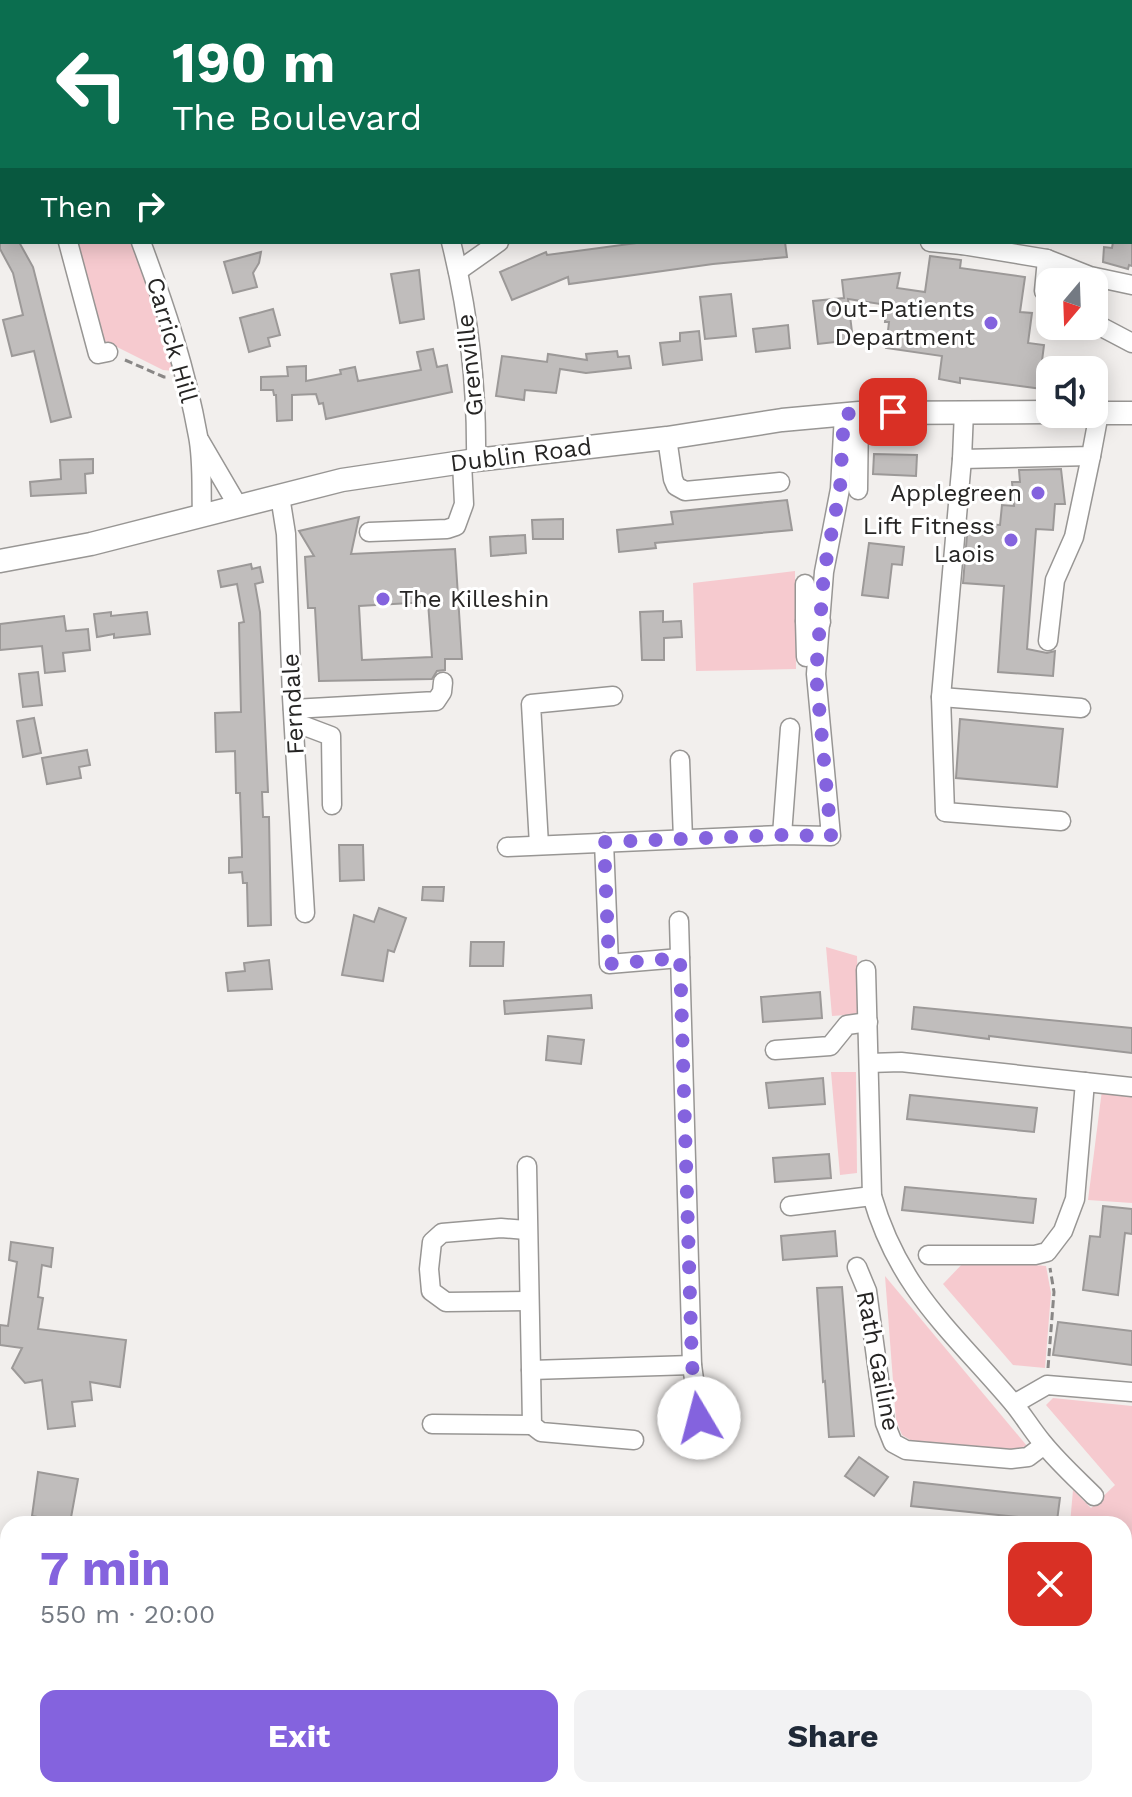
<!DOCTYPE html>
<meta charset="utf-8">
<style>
body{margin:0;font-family:"Work Sans",sans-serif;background:#f2f2f3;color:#1f2937;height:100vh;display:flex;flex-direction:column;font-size:30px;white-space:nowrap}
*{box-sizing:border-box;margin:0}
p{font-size:26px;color:#747a83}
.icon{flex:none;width:44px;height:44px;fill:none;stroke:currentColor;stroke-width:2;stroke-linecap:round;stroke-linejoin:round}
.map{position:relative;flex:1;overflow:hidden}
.side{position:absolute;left:0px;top:1516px;width:1132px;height:282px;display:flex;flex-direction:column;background:#fff;border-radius:24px 24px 0 0;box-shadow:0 4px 20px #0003}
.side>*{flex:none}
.hud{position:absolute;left:0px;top:0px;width:1132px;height:244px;box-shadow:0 4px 20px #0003;background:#0b6e4f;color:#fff;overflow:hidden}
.needle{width:52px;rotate:199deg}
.tools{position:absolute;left:1036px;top:268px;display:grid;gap:16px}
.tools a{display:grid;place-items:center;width:72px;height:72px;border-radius:16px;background:#fff;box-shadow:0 4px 20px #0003;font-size:40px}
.pin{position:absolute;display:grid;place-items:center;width:68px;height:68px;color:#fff;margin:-34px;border-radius:16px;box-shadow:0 4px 12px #0006}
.me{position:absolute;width:88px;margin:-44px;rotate:352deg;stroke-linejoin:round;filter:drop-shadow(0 0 6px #0008)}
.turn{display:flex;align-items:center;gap:28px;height:168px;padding:0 40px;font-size:36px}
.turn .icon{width:104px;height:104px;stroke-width:2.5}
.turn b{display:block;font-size:56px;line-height:68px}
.then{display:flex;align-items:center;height:76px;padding:0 40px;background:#0003;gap:16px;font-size:30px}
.round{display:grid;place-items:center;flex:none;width:84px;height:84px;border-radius:16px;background:#f2f2f3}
.summary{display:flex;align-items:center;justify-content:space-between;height:136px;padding:0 40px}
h1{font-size:48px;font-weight:700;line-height:60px;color:#8463de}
.action{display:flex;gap:16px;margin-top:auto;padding:16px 40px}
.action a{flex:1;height:92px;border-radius:16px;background:#8463de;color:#fff;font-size:32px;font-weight:700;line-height:92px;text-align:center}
.action a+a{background:#f2f2f3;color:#1f2937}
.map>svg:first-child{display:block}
.green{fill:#f6cacf}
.building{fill:#c0bdbc;stroke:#9c9998;stroke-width:2;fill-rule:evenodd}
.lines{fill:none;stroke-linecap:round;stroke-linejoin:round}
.minor-casing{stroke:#989694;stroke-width:21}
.major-casing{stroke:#989694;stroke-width:25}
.path{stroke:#898786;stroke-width:3;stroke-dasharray:8 4;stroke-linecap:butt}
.minor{stroke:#fff;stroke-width:18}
.major{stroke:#fff;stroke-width:22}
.route{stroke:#8463de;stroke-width:14;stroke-dasharray:0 25.2}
.poi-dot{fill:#8463de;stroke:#fff;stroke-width:3}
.labels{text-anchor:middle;stroke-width:6;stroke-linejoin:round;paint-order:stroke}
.poi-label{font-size:24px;fill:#262524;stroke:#fff;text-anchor:end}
.street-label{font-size:24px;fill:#262524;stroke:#fff}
</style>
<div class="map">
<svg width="1132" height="1797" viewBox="0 0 1132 1797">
<rect width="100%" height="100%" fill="#f2efed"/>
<!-- green -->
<g class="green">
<polygon points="491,0 708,0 708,2 483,2"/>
<polygon points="78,242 141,243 173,371 163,370 101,339"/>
<polygon points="795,571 796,669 696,671 693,583"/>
<polygon points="826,947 857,956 859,1014 832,1016"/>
<polygon points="831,1072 856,1072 857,1173 840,1175"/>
<polygon points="1102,1090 1132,1094 1132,1203 1088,1200"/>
<polygon points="967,1259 1046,1266 1051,1293 1045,1368 1013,1365 943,1284"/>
<polygon points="885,1276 1027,1446 1009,1452 912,1441 902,1435 896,1420"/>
<polygon points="1053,1398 1132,1406 1132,1571 1124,1570 1124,1524 1070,1524 1073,1490 1091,1508 1115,1485 1046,1405"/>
</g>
<!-- building -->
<g class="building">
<polygon points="0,242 19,242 33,267 71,417 51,422 34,351 12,356 3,320 23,315 13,273 0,249"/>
<polygon points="644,242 785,242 787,257 713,264 569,284 568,277 512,300 500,272 546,252 547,255"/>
<polygon points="1113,242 1132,242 1132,266 1129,265 1128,269 1103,262 1104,247 1112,248"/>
<polygon points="261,252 259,263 253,273 257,287 233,293 224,262"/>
<polygon points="930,256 961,260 960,268 1025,277 1020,312 1032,313 1028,343 1044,345 1042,361 1050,362 1050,390 960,378 960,383 939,379 942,356 886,348 889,322 885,322 887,305 848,299 853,340 818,344 813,301 844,298 842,280 900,273 897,288 925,292"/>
<polygon points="419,270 424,319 400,323 391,274"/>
<polygon points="731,294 736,336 705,339 700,297"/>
<polygon points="273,309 280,335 268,338 270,346 249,352 240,318"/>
<polygon points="788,325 790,348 756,352 753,329"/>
<polygon points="699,331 702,360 663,365 660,343 680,341 680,333"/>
<polygon points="433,349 437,367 447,365 452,392 326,419 323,403 319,404 316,394 292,395 292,420 277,421 276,395 274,395 273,390 261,390 261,377 288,376 287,367 306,366 306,381 341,374 340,370 355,367 358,381 421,370 417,352"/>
<polygon points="617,351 618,357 629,356 631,368 586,373 560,369 556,393 525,390 524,400 496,396 502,356 547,362 548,354 587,360 586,354"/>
<polygon points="874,454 917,455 916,476 873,474"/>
<polygon points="93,459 93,473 85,474 86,493 31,496 30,482 61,479 60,460"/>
<polygon points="1061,469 1065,504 1055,504 1053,530 1036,529 1027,649 1047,653 1055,651 1053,676 998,672 1004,586 963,583 968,523 1000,525 1002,505 1014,506 1012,482 1020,482 1019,470"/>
<polygon points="787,500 792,530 655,543 656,548 619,552 617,530 673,524 671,512"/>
<path d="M 359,517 L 351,554 L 455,549 L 462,659 L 445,659 L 445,670 L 437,671 L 432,679 L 319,681 L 315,608 L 308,608 L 305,557 L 314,556 L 299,531 ZM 428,602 L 432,657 L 362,660 L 359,606 Z"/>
<polygon points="563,519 563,539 533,539 532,520"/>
<polygon points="525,535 526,553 491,556 490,537"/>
<polygon points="869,543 904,547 902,565 892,564 888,598 862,595"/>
<polygon points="251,564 252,569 260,567 263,582 255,584 260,612 268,792 262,792 263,817 269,817 271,925 248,926 247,883 243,883 242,872 229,873 229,858 242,857 242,852 240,793 236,793 235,751 216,752 215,713 241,712 239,623 244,622 237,584 221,587 218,571"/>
<polygon points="663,611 663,622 681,621 682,637 664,638 664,660 642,660 640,612"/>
<polygon points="111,612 111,616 147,612 150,634 114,638 114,634 97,637 94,614"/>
<polygon points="64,616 66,631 88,629 90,650 63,653 65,671 45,673 42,646 0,650 0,624"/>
<polygon points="38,672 42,705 23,707 19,674"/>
<polygon points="34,718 41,753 23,757 17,721"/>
<polygon points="960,719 1063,729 1057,787 956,778"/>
<polygon points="87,750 90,765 79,767 81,778 47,784 42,758"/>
<polygon points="339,845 363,845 364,880 340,881"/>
<polygon points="423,887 444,887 443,901 422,900"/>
<polygon points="379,908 406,918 394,952 388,950 383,981 342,975 354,915 374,922"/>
<polygon points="471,942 504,942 503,966 470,966"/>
<polygon points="269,960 272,989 228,991 226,973 245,971 244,963"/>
<polygon points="820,992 822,1018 763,1022 761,997"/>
<polygon points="591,995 592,1008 505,1014 504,1001"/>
<polygon points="914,1007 1132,1028 1132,1053 989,1036 989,1039 912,1029"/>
<polygon points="548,1036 584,1040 581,1064 546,1060"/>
<polygon points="823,1078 825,1104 769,1108 766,1083"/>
<polygon points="910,1095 1037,1108 1034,1132 907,1119"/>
<polygon points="829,1154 831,1178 775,1182 773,1158"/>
<polygon points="905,1187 1036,1199 1033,1223 902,1210"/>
<polygon points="1103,1206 1132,1209 1132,1234 1125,1233 1118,1295 1083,1290 1090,1236 1100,1237"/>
<polygon points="835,1231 837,1256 783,1260 781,1236"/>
<polygon points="11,1242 53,1248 51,1267 42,1265 38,1297 43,1298 38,1329 126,1340 120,1387 90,1382 92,1400 72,1402 75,1426 48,1429 42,1380 25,1383 12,1368 22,1348 0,1345 0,1325 8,1326 17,1262 9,1260"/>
<polygon points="842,1287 854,1436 829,1437 825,1381 823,1382 817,1288"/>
<polygon points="1058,1322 1132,1331 1132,1365 1053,1355"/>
<polygon points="859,1457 888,1477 874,1496 845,1476"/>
<polygon points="38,1472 78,1479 70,1523 32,1516"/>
<polygon points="914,1482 1060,1498 1057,1521 911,1506"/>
</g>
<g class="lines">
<defs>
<g id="minor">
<polyline points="134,0 135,2"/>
<polyline points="388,0 388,2"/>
<polyline points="889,0 890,2"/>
<polyline points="40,2 42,2"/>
<polyline points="444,2 453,0"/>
<polyline points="1049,2 1051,0"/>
<polyline points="0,10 2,10"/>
<polyline points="0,181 2,181"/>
<polyline points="68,242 98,354 108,352"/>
<path d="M 141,242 C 165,306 186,369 198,436 C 203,461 201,489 202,515"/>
<path d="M 451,242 C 469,314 477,386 476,460"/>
<polyline points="930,242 962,245"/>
<polyline points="962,242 962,245 1047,259 1090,276 1132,285"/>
<polyline points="1047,259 1044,291 1050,297"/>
<polyline points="458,271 499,242"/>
<polyline points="1094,323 1132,343"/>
<polyline points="964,411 962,459 1091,456 1099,413"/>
<polyline points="667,438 673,479 676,486 685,491 780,482"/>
<polyline points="200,441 238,506"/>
<polyline points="962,459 941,697 945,812 1061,821"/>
<polyline points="858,490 859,413"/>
<polyline points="280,496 286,534 292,697 305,913"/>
<polyline points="369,532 447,529 456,526 464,504 462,462"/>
<polyline points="805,621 805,584"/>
<polyline points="1048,641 1055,580 1074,537 1091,456"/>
<polyline points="806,657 805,621 821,622"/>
<polyline points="941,697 1081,708"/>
<polyline points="293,709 436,701 442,692 443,682"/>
<polyline points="294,722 331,736 332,805"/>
<polyline points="680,760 683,839"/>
<polyline points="782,835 790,728"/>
<polyline points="604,842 609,964 680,958"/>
<polyline points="539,845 531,704 613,696"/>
<polyline points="507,847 782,835 831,836 816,674 824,572 840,489 844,414"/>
<polyline points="679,921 692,1365 703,1444"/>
<path d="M 866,970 L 872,1196 C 899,1290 952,1331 1013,1403 C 1023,1415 1032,1430 1042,1442 C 1058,1462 1077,1479 1094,1496"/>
<polyline points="775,1050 830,1046 847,1025 868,1022"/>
<polyline points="869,1063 901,1062 1132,1087"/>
<polyline points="527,1166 531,1370"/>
<polyline points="790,1206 872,1196"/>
<polyline points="526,1230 501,1228 442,1233 432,1242 429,1269 431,1291 446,1302 528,1301"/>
<polyline points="928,1255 1035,1255 1047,1252 1063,1231 1075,1199 1085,1082"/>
<polyline points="857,1267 867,1291 885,1423 893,1443 906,1450 1011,1459 1028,1457 1044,1445"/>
<polyline points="1014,1404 1047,1385 1132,1392"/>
<polyline points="432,1424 532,1425"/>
<polyline points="634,1440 541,1432 532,1425 531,1370 692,1365"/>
<polyline points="0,1610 8,1639"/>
<polyline points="0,1776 8,1762"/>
<polyline points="163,1790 178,1797"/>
<polyline points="485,1790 491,1797"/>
<polyline points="589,1797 590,1790"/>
<polyline points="783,1797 784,1790"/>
<polyline points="986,1797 987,1790"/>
</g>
<g id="major">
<polyline points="1094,413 1132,413"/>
<polyline points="0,561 91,544 342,480 476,460 667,438 782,420 859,413 1050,412"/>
</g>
</defs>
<!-- minor casing -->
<use href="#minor" class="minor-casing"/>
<!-- major casing -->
<use href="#major" class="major-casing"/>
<!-- path -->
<g class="path">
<polyline points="1001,0 1001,2"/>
<polyline points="125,360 164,377 169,377"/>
<polyline points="1048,1368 1054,1292 1050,1268"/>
</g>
<!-- minor -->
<use href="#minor" class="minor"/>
<!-- major -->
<use href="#major" class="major"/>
</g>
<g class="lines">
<!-- route -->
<polyline class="route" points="699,1418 692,1365 680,958 609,964 604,842 782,835 831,836 816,674 824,572 840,489 844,414 893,412"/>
</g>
<!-- markers -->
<g class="poi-dot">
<circle cx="991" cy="323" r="8"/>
<circle cx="1038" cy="493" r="8"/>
<circle cx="1011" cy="540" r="8"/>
<circle cx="383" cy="599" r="8"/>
</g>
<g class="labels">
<!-- poi labels -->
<g class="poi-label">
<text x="975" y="317">Out-Patients<tspan x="975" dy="28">Department</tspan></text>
<text x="1022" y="501">Applegreen</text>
<text x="995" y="534">Lift Fitness<tspan x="995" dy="28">Laois</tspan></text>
<text x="399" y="607" text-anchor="start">The Killeshin</text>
</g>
<!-- street labels -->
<g class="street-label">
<text transform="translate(172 340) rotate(74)" y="8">Carrick Hill</text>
<text transform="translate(470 365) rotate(-96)" y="8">Grenville</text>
<text transform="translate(521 455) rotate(-7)" y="8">Dublin Road</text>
<text transform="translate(293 704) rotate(-93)" y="8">Ferndale</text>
<text transform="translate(878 1361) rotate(79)" y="8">Rath Gailine</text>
</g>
</g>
</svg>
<div class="tools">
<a><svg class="needle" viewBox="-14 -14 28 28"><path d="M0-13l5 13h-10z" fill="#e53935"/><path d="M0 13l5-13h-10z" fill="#747a83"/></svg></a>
<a><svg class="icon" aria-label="sound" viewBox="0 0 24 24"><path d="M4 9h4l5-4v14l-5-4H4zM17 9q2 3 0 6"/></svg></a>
</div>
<div class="pin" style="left:893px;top:412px;background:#d93025"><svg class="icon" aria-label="arrive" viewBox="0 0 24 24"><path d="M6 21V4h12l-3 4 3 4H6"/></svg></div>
<svg class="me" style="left:699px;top:1418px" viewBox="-20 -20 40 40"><circle r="19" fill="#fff"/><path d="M0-13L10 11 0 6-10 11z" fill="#8463de"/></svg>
<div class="hud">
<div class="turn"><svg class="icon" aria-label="left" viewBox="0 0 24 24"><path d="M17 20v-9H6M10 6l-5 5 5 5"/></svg><div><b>190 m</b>The Boulevard</div></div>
<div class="then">Then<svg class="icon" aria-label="right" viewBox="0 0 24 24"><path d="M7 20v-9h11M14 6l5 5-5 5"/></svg></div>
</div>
<section class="side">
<div class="summary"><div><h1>7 min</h1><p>550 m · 20:00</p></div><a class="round" style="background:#d93025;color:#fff"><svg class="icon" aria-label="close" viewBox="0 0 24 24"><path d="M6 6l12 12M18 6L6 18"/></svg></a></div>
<div class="action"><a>Exit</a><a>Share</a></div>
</section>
</div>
